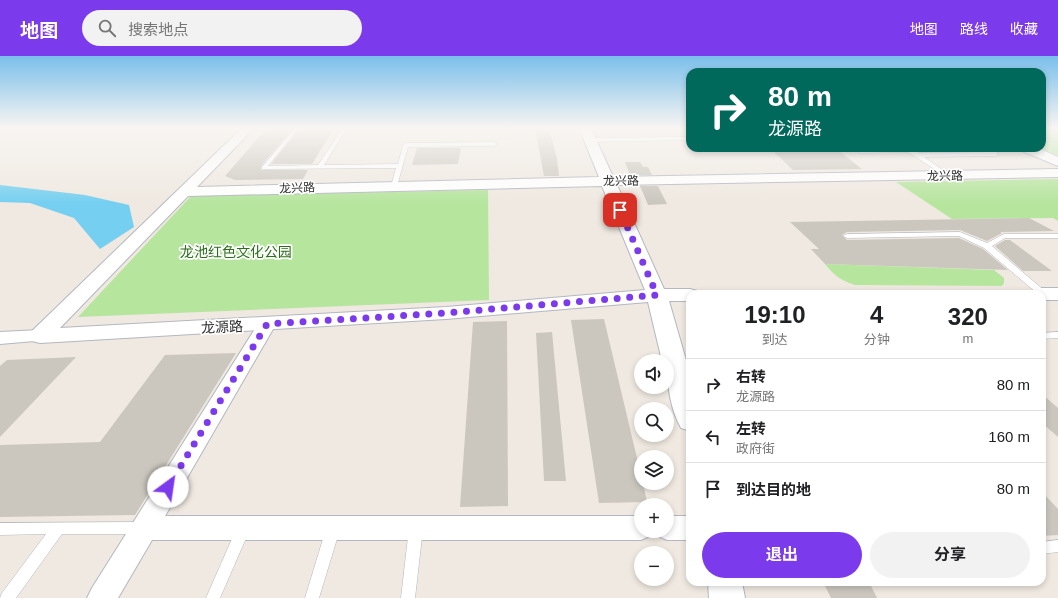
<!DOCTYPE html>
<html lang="zh">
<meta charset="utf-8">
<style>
body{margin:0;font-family:Arial,"Noto Sans SC",sans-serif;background:#f2f2f2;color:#202124;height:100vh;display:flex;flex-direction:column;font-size:15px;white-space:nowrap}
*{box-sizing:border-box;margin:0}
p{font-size:13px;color:#757577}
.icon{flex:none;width:22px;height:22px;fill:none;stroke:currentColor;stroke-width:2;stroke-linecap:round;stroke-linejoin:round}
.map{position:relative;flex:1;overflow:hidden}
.side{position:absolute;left:686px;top:234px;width:360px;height:296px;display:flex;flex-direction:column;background:#fff;border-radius:12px;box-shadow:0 2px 6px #0003}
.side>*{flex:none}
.guide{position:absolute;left:686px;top:12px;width:360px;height:84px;border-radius:12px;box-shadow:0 2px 6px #0003;background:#00695c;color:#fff;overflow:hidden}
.fabs{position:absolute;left:634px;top:298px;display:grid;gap:8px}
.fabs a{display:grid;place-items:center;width:40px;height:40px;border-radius:50%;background:#fff;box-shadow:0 2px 6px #0003;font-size:20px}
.pin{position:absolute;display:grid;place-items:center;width:34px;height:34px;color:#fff;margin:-17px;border-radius:8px;box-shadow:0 2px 6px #0006}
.me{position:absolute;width:44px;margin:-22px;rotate:31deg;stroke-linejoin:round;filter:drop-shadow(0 0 3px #0008)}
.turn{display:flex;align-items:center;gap:14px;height:84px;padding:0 16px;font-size:18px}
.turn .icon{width:52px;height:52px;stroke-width:2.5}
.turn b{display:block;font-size:28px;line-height:34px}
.eta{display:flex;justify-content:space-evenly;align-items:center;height:68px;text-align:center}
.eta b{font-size:24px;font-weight:700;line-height:28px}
.primary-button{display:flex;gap:8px;margin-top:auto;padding:8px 16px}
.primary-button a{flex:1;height:46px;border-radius:24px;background:#7c3aed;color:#fff;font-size:16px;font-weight:700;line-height:46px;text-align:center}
.primary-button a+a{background:#f2f2f2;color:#202124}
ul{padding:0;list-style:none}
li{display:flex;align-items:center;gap:12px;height:52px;padding:0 16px;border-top:1px solid #e0e0e0}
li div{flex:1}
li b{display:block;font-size:15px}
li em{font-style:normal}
header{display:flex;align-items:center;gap:24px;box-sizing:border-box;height:56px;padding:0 20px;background:#7c3aed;color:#fff}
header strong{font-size:19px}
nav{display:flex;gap:22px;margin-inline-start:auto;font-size:14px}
.search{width:280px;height:36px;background:#f2f2f2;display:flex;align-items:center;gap:10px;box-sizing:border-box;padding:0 14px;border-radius:22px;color:#757577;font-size:15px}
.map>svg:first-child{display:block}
.green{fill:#b6e59e}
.water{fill:#75cff0}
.building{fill:#cbc7bf}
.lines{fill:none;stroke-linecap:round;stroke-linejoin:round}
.service-casing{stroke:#b4b7c1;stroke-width:1}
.minor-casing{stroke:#b4b7c1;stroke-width:2}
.tertiary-casing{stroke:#b4b7c1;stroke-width:2}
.service{fill:#fff;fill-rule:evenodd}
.minor{fill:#fff;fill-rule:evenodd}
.tertiary{fill:#fff;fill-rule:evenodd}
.route{stroke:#7c3aed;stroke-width:7;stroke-dasharray:0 12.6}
.labels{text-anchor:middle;stroke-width:3.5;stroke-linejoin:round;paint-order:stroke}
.far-street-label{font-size:12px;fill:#2e2e2e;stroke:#fff}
.park-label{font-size:14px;fill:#2c6e1b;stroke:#fff}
.street-label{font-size:14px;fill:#2e2e2e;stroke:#fff}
</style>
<header>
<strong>地图</strong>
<div class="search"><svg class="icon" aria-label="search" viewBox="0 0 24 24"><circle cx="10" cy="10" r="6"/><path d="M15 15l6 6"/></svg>搜索地点</div>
<nav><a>地图</a><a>路线</a><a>收藏</a></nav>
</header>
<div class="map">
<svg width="1058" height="542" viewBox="0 0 1058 542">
<rect width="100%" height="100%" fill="#efe9e1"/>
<!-- green -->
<g class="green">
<polygon points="1042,72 1058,72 1058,100 1041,92"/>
<polygon points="1058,123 1058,165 1053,162 952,163 896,126"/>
<polygon points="488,134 489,244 78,261 191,140"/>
<path d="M 825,208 L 994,214 L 1004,222 L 1004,227 L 1002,230 L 855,229 C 840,224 835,220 825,208 Z"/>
</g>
<!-- water -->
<polygon class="water" points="0,129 85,139 129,149 134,171 100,193 74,162 30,147 0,146"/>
<!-- building -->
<g class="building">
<polygon points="267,72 293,72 261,110 261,114 308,114 303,123 235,124 225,120"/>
<polygon points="300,72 334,72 312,108 271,108"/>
<polygon points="535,72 549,72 557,103 559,120 544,120"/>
<polygon points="417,92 461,92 458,108 412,109"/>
<polygon points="770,92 835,92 862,113 793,114"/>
<polygon points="625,106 640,106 643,111 648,111 652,119 630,119"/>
<polygon points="640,130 658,130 667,148 648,149"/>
<polygon points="1029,162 1054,175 1000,176 1002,177 987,185 960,174 847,176 842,179 847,184 959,182 983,193 1008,214 825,208 811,193 819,193 790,166"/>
<polygon points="1005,184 1010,184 1052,215 1023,215 995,190"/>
<polygon points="604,263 641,419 641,427 643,427 647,446 599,447 571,264"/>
<polygon points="507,265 508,450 460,451 473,266"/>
<polygon points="552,276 566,425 544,425 536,277"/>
<polygon points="236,297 135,459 0,461 0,389 100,386 165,299"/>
<polygon points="76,301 0,381 0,310 7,304"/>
<polygon points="1042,338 1058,352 1058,381 1042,367"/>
<polygon points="1042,436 1058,453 1058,479 1042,480"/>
<polygon points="823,526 869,526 877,542 831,542"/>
</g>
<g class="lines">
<defs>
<g id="service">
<polygon points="295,72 299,72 268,110 318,109 343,72 347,72 324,109 398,108 403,89 406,87 494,86 497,88 494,90 408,91 397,130 394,132 391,130 396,112 262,113 262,111"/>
<polygon points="684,81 687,83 686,84 591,86 588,84 591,82"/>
<polygon points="854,92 861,93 909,92 919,97 989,96 982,92 989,92 999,98 996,100 924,101 950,119 950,121 948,122 908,96 860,97"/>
<polygon points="960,176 987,187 1004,178 1058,178 1058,182 1005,182 992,190 1046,236 1047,238 1046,240 1043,240 1042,238 1038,238 984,192 959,180 847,182 843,180 847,178"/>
<polygon points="1058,276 1058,282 1042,283 1042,277"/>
<polygon points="141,466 146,468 148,472 146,476 141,478 62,478 16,542 0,542 2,537 46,478 0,479 0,467"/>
<polygon points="416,466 421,468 423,472 415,542 401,542 409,472 411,468"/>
<polygon points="243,467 248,469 250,473 220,542 206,542 238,469"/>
<polygon points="333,467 338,469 340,473 319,542 305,542 326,473 328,469"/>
<polygon points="1058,484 1058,496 1042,498 1042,486"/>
</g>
<g id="minor">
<polygon points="267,263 273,264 276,268 165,460 641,460 641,475 653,475 650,480 641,484 152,484 118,542 87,542 92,532 258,268 261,264"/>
<polygon points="40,274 46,276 49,280 46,284 0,288 0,276"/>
<polygon points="667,460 690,460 690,484 667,484 658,480 655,475 667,475"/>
</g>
<g id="tertiary">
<path d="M 242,72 L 254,72 L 197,131 L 599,121 L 579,72 L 591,72 L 613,121 L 1058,113 L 1058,121 L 617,129 L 664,233 L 690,233 L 697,235 L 700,238 L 690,238 L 690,245 L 669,245 L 690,318 L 690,375 L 681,372 C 670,353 667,327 667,305 L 662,305 L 648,246 L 446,263 L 40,287 L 32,285 L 29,280 L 32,275 ZM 602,130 L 645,234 L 446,251 L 60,272 L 188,140 Z"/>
<polygon points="1021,92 1038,92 1058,101 1058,110 1022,95"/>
<polygon points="1042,232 1058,232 1058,244 1042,244 1042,238 1032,238 1035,234"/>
<polygon points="708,526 742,526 745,542 709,542"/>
</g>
</defs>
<!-- service casing -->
<use href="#service" class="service-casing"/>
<!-- minor casing -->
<use href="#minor" class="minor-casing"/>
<!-- tertiary casing -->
<use href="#tertiary" class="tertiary-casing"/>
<!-- service -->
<use href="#service" class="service"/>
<!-- minor -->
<use href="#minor" class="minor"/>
<!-- tertiary -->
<use href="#tertiary" class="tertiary"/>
</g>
<!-- sky -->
<linearGradient id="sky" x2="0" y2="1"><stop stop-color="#7abfeb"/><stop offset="0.49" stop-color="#f8f5f2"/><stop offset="1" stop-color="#f8f5f2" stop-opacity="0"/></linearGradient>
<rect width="1058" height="147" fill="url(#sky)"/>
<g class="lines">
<!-- route -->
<polyline class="route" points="168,431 267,268 446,257 657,239 620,154"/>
</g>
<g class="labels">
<!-- far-street labels -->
<g class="far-street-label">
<text transform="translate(945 120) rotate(-1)" y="4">龙兴路</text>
<text transform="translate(621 125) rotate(-1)" y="4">龙兴路</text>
<text transform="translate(297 132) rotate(-2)" y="4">龙兴路</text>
</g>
<!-- park labels -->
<g class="park-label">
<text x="236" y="201">龙池红色文化公园</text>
</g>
<!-- street labels -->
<g class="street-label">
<text transform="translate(222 271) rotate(-3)" y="5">龙源路</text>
</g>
</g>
</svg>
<div class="fabs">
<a><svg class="icon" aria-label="sound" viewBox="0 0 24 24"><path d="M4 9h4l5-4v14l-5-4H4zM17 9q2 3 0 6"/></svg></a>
<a><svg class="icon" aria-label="search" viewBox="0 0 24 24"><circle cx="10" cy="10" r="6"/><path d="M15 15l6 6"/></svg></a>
<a><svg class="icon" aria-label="layers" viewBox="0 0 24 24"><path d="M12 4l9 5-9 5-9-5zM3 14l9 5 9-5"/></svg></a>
<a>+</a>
<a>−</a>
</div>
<div class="pin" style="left:620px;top:154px;background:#d93025"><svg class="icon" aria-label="arrive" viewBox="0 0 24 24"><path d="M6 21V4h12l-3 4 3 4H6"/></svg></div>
<svg class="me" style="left:168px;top:431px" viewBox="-20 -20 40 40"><circle r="19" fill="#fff"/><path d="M0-13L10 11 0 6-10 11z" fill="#7c3aed"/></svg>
<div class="guide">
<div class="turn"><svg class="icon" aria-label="right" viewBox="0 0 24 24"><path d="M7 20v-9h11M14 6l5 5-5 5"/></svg><div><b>80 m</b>龙源路</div></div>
</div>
<section class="side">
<div class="eta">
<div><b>19:10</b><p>到达</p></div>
<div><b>4</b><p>分钟</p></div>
<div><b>320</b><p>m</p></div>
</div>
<ul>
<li><svg class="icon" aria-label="right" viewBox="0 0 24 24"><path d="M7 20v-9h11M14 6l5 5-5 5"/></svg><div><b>右转</b><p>龙源路</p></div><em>80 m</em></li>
<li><svg class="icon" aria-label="left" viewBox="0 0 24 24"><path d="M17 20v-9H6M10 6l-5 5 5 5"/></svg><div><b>左转</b><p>政府街</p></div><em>160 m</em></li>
<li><svg class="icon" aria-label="arrive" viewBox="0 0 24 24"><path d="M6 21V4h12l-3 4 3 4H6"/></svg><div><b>到达目的地</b></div><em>80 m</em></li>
</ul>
<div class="primary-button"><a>退出</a><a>分享</a></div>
</section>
</div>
